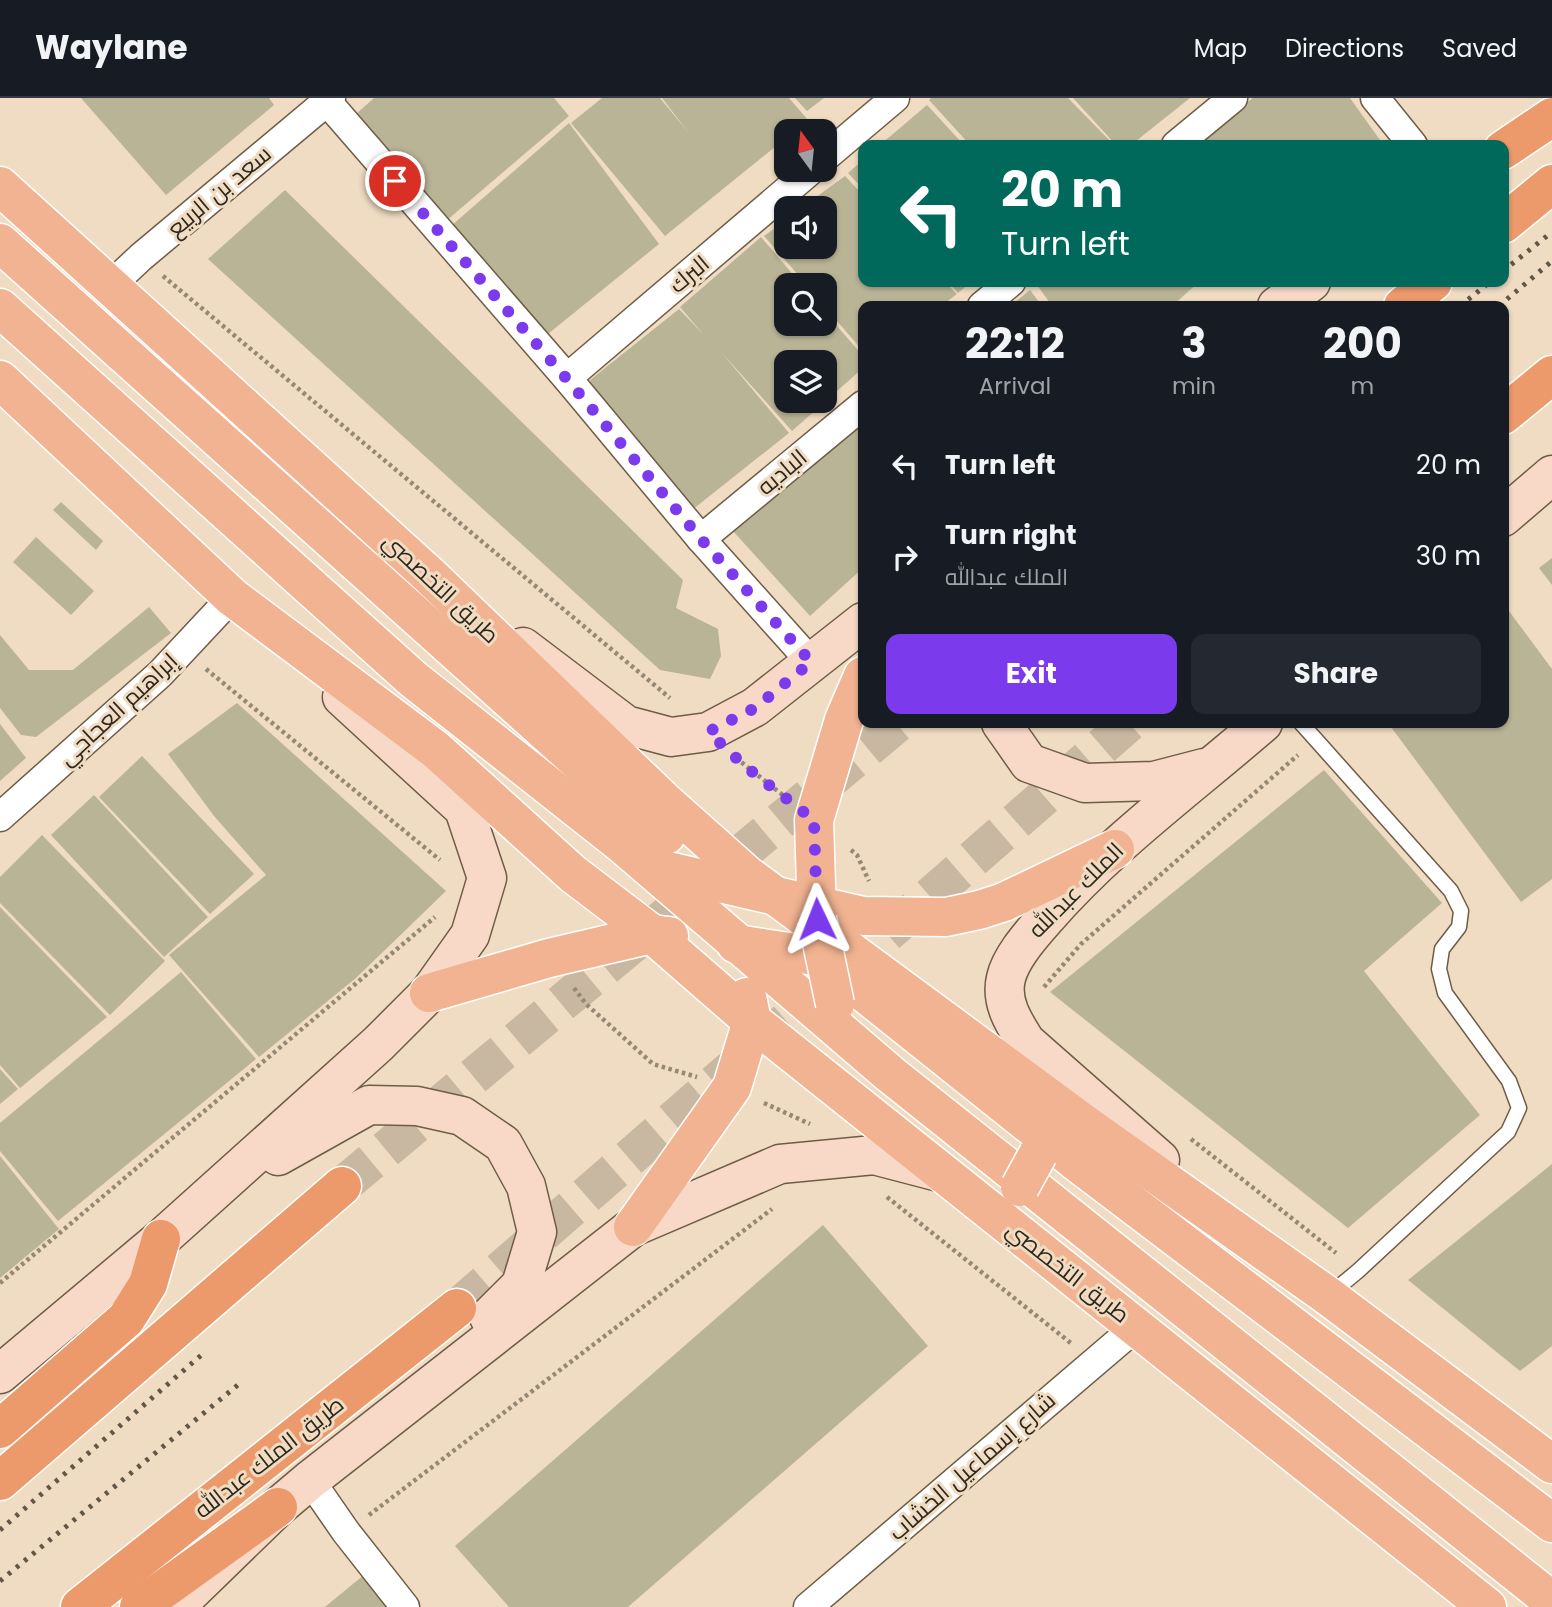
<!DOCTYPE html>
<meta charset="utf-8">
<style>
body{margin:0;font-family:Poppins,Cairo,sans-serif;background:#242831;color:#f1f3f6;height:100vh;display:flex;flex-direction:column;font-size:26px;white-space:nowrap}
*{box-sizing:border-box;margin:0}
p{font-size:23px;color:#9ea1a6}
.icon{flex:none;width:38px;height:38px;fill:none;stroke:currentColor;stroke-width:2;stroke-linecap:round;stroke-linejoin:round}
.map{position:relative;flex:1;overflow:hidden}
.drawer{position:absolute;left:858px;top:203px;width:651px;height:427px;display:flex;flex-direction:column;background:#171b24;border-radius:14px;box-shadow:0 2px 5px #0004}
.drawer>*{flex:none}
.top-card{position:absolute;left:858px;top:42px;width:651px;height:147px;border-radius:14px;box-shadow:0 2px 5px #0004;background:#00695c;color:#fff;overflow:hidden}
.needle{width:46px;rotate:345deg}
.fabs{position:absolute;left:774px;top:21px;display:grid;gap:14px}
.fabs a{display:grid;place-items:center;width:63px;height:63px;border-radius:14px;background:#171b24;box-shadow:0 2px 5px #0004;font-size:35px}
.pin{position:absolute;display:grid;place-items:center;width:60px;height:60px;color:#fff;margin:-30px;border:4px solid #fff;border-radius:50%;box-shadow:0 2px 7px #0007}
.me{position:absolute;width:77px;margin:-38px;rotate:358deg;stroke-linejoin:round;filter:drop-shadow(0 0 5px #0008)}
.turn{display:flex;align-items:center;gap:24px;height:147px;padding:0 28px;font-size:32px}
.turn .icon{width:91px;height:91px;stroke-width:2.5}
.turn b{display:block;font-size:49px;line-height:60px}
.eta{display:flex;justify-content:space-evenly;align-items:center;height:119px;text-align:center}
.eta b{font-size:42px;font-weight:700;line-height:49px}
.button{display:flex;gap:14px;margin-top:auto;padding:14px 28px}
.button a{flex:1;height:80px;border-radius:14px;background:#7c3aed;color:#fff;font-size:28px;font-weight:700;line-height:80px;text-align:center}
.button a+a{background:#242831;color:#f1f3f6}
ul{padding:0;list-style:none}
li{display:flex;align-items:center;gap:21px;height:91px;padding:0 28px}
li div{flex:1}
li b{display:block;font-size:26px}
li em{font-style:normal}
header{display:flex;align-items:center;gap:42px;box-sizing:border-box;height:98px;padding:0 35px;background:#171b24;border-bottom:2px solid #363941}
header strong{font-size:33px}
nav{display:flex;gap:38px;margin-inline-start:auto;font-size:24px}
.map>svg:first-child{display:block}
.building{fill:#bab497;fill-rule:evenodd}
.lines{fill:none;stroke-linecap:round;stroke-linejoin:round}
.trunk-tunnel{stroke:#c9b8a1;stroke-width:38;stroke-dasharray:38 19;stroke-linecap:butt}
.service-casing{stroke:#6d5c46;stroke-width:17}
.minor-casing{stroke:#6d5c46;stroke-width:31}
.secondary-casing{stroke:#6d5c46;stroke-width:41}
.primary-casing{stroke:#fff;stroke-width:41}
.trunk-casing{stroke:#fff;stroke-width:41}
.path{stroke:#958875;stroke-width:4.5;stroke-dasharray:3.5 3.5;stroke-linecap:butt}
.service{stroke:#fff;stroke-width:14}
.minor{stroke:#fff;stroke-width:28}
.secondary{stroke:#f8d9c8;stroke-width:38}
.primary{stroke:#f1b391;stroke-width:38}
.trunk{stroke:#ec9a6c;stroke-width:38}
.rail{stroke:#615749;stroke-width:5;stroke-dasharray:3.5 7;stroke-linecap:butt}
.primary-bridge-casing{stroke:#fff;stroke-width:41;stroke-linecap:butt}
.primary-bridge{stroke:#f1b391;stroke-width:38}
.route{stroke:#7c3aed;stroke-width:12;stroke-dasharray:0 21.6}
.labels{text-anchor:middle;stroke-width:6;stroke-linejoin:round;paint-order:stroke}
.street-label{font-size:23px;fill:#2e271d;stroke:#f0dcc2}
</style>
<header>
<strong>Waylane</strong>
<nav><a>Map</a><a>Directions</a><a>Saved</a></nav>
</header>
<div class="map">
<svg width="1552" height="1509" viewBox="0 0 1552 1509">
<rect width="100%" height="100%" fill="#f0dcc2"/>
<!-- building -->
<g class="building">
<polygon points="81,0 269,0 274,7 166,97"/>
<polygon points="374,0 554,0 569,18 446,123 355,17"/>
<polygon points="602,0 660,0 688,34 662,0 789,0 808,22 795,33 786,33 786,40 665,138 571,25"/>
<polygon points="795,0 824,0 807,13"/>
<polygon points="931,0 1068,0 1114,47 970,47 929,2"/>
<polygon points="1073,0 1190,0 1131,47 1116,47"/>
<polygon points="1253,0 1350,0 1380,42 1374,47 1190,47"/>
<polygon points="927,7 964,47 880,47"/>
<polygon points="569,25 659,146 543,240 451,128"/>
<polygon points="863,62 863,91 848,75"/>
<polygon points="845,78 863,97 863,184 945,184 957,196 941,208 863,208 863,253 824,208 824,187 807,187 764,138 786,122 786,149 824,149 824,110 801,110"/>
<polygon points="285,92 683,482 676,510 718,531 721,558 710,581 660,572 208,161"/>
<path d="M 761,139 L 802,187 L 786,187 L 786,226 L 824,226 L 824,213 L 863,258 L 863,270 L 792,333 L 722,255 L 789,335 L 692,412 L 596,299 L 590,282 L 679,211 L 703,236 L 680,209 ZM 786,264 L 824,264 L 824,303 L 786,303 Z"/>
<polygon points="948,184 971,184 958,195"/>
<polygon points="1035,184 1199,184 1172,208 1052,208"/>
<polygon points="1030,192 1042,208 1010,208"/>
<polygon points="863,326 863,470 810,518 732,432"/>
<polygon points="61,404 103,443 96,452 53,412"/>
<polygon points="36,439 94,493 71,517 13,464"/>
<polygon points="1552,460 1552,487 1539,470"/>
<polygon points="149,509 171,535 36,639 21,637 0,610 0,537 29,572 73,572"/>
<polygon points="1506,509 1552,571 1552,781 1521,804 1388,625 1503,625 1503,511"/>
<polygon points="237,605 446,793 356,880 259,959 169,857 266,777 214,718 168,656"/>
<polygon points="0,626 26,660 0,683"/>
<polygon points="142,658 254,776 210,816 99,699"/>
<polygon points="1324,672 1442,805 1364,873 1480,1017 1348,1130 1050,894"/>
<polygon points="94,697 208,819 164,859 51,737"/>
<polygon points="42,737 165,863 110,917 0,805 0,779"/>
<polygon points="0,809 107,919 20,990 0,967"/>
<polygon points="181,874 256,961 58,1123 0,1053 0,1025"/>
<polygon points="0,971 18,991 0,1006"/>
<polygon points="0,1058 59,1131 0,1180"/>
<polygon points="1552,1066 1552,1248 1520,1273 1408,1182"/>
<polygon points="823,1127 928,1248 628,1509 509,1509 455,1448"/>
<polygon points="365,1476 393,1509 325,1509"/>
</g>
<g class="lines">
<!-- trunk-tunnel -->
<g class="trunk-tunnel">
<polyline points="342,1088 898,625"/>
<polyline points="457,1210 1129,625"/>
</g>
<defs>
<polyline id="service" points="1301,625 1451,793 1461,813 1459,829 1442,851 1439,871 1445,895 1509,983 1519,1010 1508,1034 1358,1173 1329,1197"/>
<g id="minor">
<polyline points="324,0 567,280 701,441 811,564"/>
<polyline points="1375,0 1413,47"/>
<polyline points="1176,47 1233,0"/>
<polyline points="824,60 895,0"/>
<polyline points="110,188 141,159 331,0"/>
<polyline points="982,208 1011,184"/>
<polyline points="567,280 811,72"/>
<polyline points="701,441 863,307"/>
<polyline points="0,719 160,576 232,499"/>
<polyline points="310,1382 346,1434 405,1509"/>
<polyline points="808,1509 1137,1228"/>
</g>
<g id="secondary">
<polyline points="1277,208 1311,184"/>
<polyline points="1503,419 1552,377"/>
<polyline points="523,549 626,627 671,639 708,634 755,609 863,524"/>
<polyline points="1001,625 1029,665 1085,685 1154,683 1204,670"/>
<polyline points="278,1058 369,1007 417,1008 462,1018 503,1046 526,1088 537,1134 521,1187 489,1219"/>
<path d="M 1160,1062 L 1026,944 C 1014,925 1000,904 1006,880 C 1011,859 1031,837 1044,822 C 1108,748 1189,689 1263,625"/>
<polyline points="0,1276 161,1141 378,946 429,895 470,837 487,780 464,711 342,599"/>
<polyline points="175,1509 278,1409 310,1382 633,1129 780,1066 874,1057 939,1074"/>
</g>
<g id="primary">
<polyline points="0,88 429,477 665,704 747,777 1086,1027 1328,1198 1552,1366"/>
<polyline points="0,145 606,688 666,737"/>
<polyline points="0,210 413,581 622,746 890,976 1552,1503"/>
<polyline points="0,282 232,499 436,652 573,776 652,836 752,923 1487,1509"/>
<polyline points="655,770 863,818 946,819 979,812 1004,804 1115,751"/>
<polyline points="817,821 814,722 844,622 863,578"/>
<polyline points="736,846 821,859 855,871"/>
<polyline points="847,881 1074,1062 1552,1425"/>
<polyline points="429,895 549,860 652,836 669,838"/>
<polyline points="633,1129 732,989 752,923 747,899"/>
</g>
<g id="trunk">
<polyline points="1503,52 1552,19"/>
<polyline points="1503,126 1552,86"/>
<polyline points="1403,208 1433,184"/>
<polyline points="1503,317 1552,277"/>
<polyline points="0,1331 126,1221 148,1186 161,1141"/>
<polyline points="0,1383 342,1088"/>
<polyline points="80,1509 457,1210"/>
<polyline points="139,1509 278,1409"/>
</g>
</defs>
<!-- service casing -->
<use href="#service" class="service-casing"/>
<!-- minor casing -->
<use href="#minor" class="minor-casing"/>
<!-- secondary casing -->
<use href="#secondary" class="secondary-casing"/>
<!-- primary casing -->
<use href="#primary" class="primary-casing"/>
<!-- trunk casing -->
<use href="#trunk" class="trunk-casing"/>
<!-- path -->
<g class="path">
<polyline points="163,178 670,600"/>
<polyline points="206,571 440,762"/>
<polyline points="736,660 784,698"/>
<polyline points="851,752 857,757 869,783"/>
<polyline points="1044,889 1081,846 1298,657"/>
<polyline points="574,890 586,906 653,966 697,979"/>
<polyline points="764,1005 810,1026"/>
<polyline points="1191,1041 1336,1155"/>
<polyline points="887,1099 1072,1246"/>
<polyline points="0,1185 435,819"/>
<polyline points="369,1417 772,1111"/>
</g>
<!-- service -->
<use href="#service" class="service"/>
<!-- minor -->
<use href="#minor" class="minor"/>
<!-- secondary -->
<use href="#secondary" class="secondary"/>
<!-- primary -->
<use href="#primary" class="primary"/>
<!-- trunk -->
<use href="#trunk" class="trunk"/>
<!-- rail -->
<g class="rail">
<polyline points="1503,173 1552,134"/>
<polyline points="1460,208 1490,184"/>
<polyline points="1499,208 1552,163"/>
<polyline points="0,1432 206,1253"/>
<polyline points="0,1483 239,1286"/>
</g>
<defs>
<g id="primary-bridge">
<polyline points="817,821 835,906"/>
<polyline points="1020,1089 1038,1056"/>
</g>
</defs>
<!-- primary-bridge casing -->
<use href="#primary-bridge" class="primary-bridge-casing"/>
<!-- primary-bridge -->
<use href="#primary-bridge" class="primary-bridge"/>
</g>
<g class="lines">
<!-- route -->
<polyline class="route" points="395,83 566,280 701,441 811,564 755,610 708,634 746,669 814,722 817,821"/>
</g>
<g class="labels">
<!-- street labels -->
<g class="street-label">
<text transform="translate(219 93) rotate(-40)" y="8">سعد بن الربيع</text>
<text transform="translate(689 176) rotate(-40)" y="8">البرك</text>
<text transform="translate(782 374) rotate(-40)" y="8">الباديه</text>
<text transform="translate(441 490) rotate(43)" y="8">طريق التخصصي</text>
<text transform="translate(118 611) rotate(-43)" y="8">إبراهيم العجاجي</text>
<text transform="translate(1076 792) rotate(-45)" y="8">الملك عبدالله</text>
<text transform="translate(1068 1174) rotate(38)" y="8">طريق التخصصي</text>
<text transform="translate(269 1359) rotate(-38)" y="8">طريق الملك عبدالله</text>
<text transform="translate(972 1368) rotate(-41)" y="8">شارع إسماعيل الخشاب</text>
</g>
</g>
</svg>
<div class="fabs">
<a><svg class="needle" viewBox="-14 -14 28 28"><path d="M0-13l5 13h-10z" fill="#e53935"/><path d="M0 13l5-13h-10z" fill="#9ea1a6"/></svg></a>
<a><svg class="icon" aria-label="sound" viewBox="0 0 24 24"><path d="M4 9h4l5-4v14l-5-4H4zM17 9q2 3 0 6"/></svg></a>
<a><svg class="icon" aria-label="search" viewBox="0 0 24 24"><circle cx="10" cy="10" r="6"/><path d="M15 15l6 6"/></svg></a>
<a><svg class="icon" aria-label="layers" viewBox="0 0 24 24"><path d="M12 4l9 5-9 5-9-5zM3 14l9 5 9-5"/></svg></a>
</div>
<div class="pin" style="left:395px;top:83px;background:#d93025"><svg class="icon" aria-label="arrive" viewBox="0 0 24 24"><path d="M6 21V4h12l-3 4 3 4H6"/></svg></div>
<svg class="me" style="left:817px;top:821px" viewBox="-20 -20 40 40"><path d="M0-17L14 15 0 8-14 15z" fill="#7c3aed" stroke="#fff" stroke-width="4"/></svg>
<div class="top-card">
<div class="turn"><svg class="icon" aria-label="left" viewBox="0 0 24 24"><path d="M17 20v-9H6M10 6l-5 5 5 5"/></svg><div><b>20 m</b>Turn left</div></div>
</div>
<section class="drawer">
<div class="eta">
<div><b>22:12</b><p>Arrival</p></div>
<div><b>3</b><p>min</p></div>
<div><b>200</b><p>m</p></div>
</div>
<ul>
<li><svg class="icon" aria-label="left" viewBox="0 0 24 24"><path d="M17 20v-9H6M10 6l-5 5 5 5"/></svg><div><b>Turn left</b></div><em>20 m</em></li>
<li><svg class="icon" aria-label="right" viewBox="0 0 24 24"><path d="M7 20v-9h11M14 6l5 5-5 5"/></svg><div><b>Turn right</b><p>الملك عبدالله</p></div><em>30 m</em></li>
</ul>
<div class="button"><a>Exit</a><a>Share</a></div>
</section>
</div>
